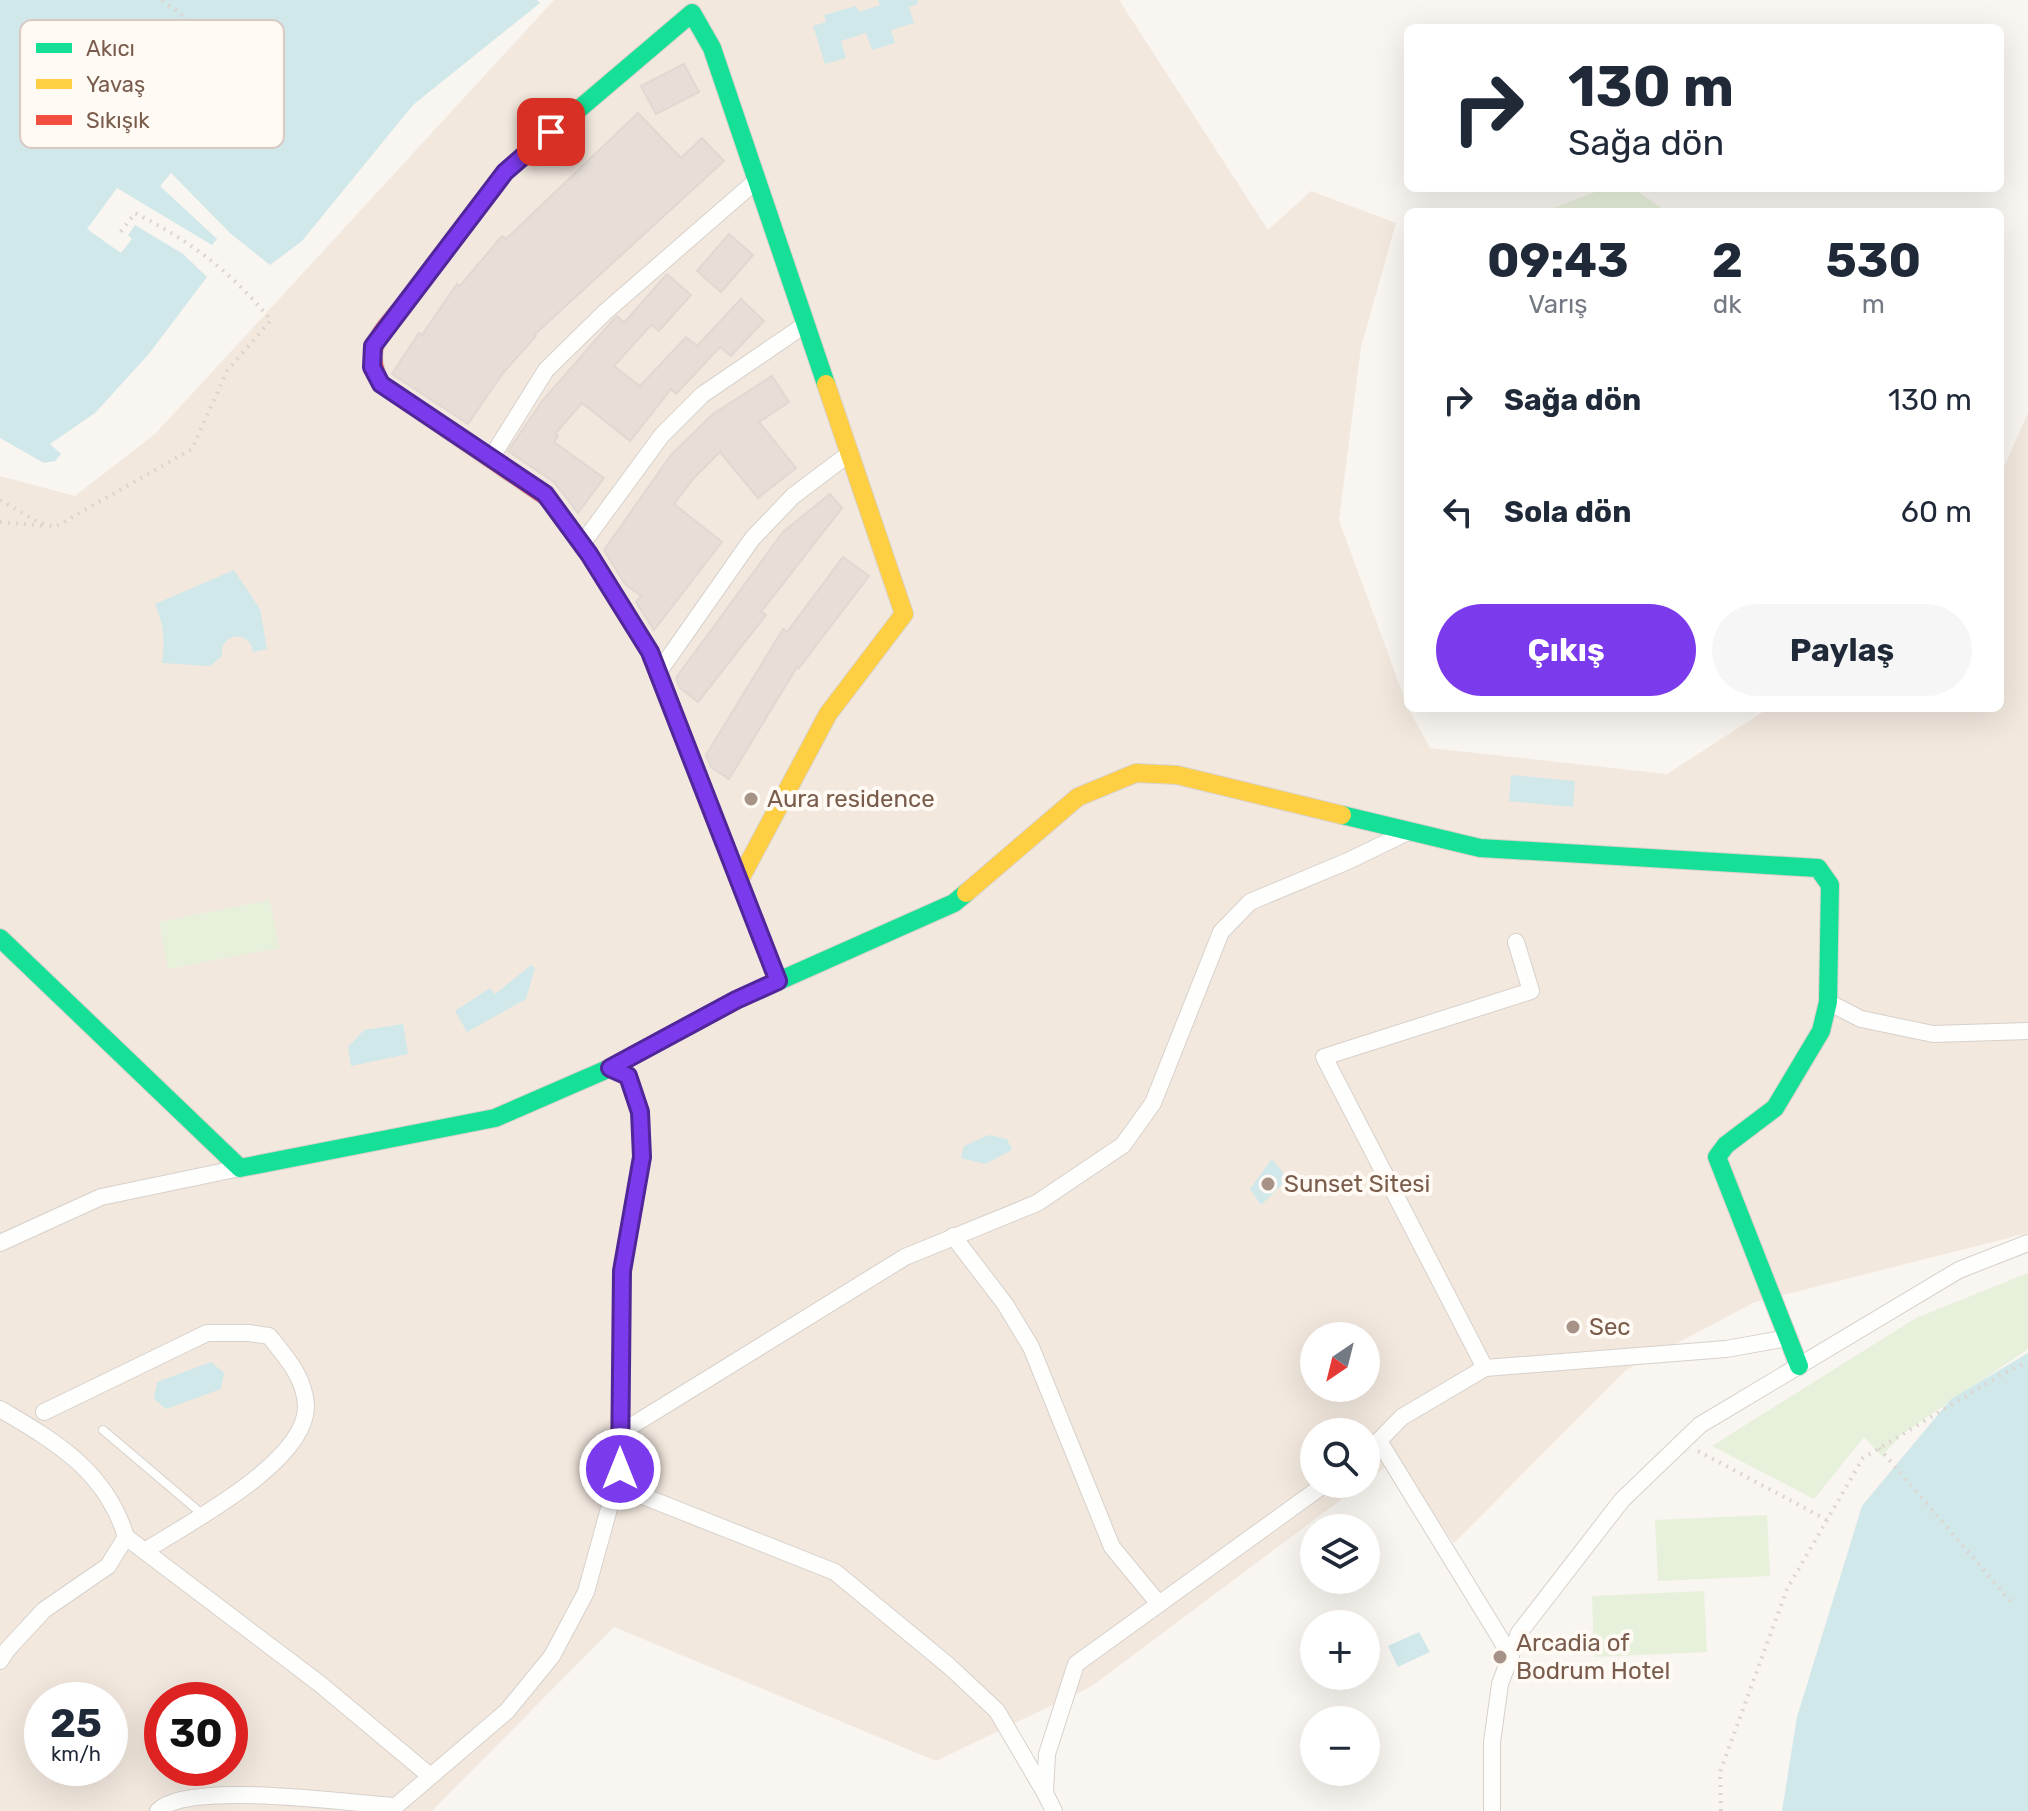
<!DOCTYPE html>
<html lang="tr">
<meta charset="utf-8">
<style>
body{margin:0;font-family:Rubik,sans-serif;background:#f6f6f7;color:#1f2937;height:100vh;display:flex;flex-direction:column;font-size:30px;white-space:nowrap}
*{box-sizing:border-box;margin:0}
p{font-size:26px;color:#747a83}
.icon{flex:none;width:44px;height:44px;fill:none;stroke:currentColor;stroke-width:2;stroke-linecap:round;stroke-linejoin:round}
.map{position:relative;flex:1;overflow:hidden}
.side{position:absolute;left:1404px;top:208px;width:600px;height:504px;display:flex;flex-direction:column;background:#fff;border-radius:12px;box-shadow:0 8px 32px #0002}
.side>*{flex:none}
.guide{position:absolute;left:1404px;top:24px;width:600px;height:168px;border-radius:12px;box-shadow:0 8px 32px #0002;background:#fff;color:#1f2937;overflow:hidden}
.needle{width:52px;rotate:215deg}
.fabs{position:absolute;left:1300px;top:1322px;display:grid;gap:16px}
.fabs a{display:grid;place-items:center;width:80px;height:80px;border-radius:50%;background:#fff;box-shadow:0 8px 32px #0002;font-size:40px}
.speed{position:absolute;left:24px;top:1682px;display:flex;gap:16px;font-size:40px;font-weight:700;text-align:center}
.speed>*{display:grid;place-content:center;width:104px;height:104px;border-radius:50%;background:#fff;box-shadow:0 8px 32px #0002;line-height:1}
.speed small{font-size:20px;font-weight:400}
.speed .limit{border:12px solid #d22;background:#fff;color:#111}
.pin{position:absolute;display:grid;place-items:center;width:68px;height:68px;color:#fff;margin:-34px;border-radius:16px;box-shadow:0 4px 12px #0006}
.me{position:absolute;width:88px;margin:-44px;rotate:0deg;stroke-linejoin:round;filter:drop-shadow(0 0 6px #0008)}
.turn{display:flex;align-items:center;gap:28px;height:168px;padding:0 32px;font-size:36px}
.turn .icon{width:104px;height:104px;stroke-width:2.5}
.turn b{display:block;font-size:56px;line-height:68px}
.eta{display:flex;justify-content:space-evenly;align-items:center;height:136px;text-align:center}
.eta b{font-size:48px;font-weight:700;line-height:56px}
.button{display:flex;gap:16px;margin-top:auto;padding:16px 32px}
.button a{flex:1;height:92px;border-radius:48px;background:#7c3aed;color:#fff;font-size:32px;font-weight:700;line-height:92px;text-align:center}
.button a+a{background:#f6f6f7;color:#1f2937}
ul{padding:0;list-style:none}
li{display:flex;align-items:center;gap:24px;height:112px;padding:0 32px}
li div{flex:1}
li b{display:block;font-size:30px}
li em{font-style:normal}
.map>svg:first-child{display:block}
.residential{fill:#f2e8de;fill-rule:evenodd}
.green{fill:#e7f0db}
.water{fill:#d0e8ea}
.building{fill:#e6ded7;stroke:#e2d8d2;stroke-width:2}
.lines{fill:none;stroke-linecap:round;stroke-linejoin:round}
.lane-casing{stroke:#d7d1cb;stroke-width:10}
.street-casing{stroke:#d7d1cb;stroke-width:18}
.fast-casing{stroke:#d9d2cb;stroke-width:20}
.slow-casing{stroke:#d9d2cb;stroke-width:20}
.jam-casing{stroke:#d9d2cb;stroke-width:20}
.path{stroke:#dcd5d0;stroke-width:4;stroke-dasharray:2 6;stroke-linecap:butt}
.lane{stroke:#fefefd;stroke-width:8}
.street{stroke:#fefefd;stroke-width:16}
.fast{stroke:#16e098;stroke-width:18}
.slow{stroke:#ffcf43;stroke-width:18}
.jam{stroke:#f24e42;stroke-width:18}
.route-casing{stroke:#51269a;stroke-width:20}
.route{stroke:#7c3aed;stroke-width:14}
.poi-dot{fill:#a69286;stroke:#fffaf3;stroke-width:3}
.labels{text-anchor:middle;stroke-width:8;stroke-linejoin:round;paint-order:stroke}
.poi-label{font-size:24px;fill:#7a5c4d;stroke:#fffaf3;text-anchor:start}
.key{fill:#fffaf3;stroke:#d7cbc1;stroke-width:2}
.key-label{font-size:22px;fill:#7a5c4d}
</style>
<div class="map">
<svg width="2028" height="1811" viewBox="0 0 2028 1811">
<rect width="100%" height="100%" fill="#f9f5f0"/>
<!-- residential -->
<path class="residential" d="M 554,0 L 1119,0 L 1268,230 L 1311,191 L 1396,223 L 1361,347 L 1339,520 L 1408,708 L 1430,748 L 1667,774 L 1769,708 L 2000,708 L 2000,476 L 2028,413 L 2028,1233 L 1755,1302 L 1626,1370 L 1454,1543 L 1394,1461 L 1366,1481 L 1366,1432 L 1314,1432 L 1314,1484 L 1362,1484 L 1092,1686 L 936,1761 L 614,1627 L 432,1811 L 0,1811 L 0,476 L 75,496 L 155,434 ZM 1314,1336 L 1366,1336 L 1366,1388 L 1314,1388 ZM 42,1700 L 110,1700 L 110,1768 L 42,1768 ZM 162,1700 L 230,1700 L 230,1768 L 162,1768 Z"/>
<!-- green -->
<g class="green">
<polygon points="1605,188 1633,188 1667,212 1544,212"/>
<polygon points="270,900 279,948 168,969 159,922"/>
<polygon points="2028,1273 2028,1349 1902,1434 1882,1456 1864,1437 1814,1499 1712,1446 1916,1318"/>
<polygon points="1767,1515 1770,1576 1658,1581 1655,1520"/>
<polygon points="1704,1591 1707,1652 1594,1657 1592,1596"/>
</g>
<!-- water -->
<g class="water">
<polygon points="0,0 537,0 540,3 413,105 302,241 270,265 231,234 171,173 160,186 217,239 212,245 117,188 87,229 121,253 132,239 128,235 135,225 183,254 207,277 148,355 95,413 50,444 61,454 55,461 44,463 0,438"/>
<polygon points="878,0 917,0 918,4 909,7 914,23 891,30 895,43 872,50 866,33 841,41 846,58 825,64 813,26 826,22 824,15 856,6 859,12 880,5"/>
<path d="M 234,570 L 260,609 L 267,649 L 253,652 C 250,629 219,633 222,656 L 210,666 L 162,663 C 165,640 164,625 155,604 Z"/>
<polygon points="1511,775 1575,781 1573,807 1509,801"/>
<polygon points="531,965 535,968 526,999 467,1032 455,1011 490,988 495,994"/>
<polygon points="403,1024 408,1054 351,1066 348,1047 364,1030"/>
<polygon points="989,1135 1007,1139 1012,1150 985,1164 961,1158 964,1146"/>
<polygon points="1272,1159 1288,1179 1261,1205 1250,1189"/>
<polygon points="2028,1353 2028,1811 1782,1811 1797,1717 1862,1506 1951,1399"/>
<polygon points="211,1362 224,1373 221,1389 166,1409 154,1399 157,1382"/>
<polygon points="1419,1632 1430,1652 1398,1667 1388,1646"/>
</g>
<!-- building -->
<g class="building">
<polygon points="684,64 699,92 656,114 641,86"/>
<polygon points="638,113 681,158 702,138 724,161 534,335 536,336 503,373 468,424 392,374 419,333 422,335 457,284 460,286 502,236 506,239"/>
<polygon points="729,234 753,255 721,292 697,271"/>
<polygon points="667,274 691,295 659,331 651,325 614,366 640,386 686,337 697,346 741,299 764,321 731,356 720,347 676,394 671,389 630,441 582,403 555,434 558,436 554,442 604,478 578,513 554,482 508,451 542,401 613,320 617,316 624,323"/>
<polygon points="772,376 789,402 759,422 796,468 758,498 720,452 694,478 674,504 722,542 654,630 636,602 641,596 625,584 604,550 671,455 713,414"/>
<polygon points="830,494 842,508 761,612 766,615 698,702 680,688 676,678 783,532"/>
<polygon points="843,557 869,576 799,668 797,667 729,779 711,767 706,755 783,629 787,632"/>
</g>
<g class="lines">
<defs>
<polyline id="lane" points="103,1430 202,1514"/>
<g id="street">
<polyline points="491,458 546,370 604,313 757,180"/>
<polyline points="582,544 662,435 702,395 806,324"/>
<polyline points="658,673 752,539 793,496 850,453"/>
<polyline points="1828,1002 1861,1019 1933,1034 2028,1031"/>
<polyline points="953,1236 1005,1304 1031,1347 1112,1547 1159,1604"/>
<polyline points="0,1243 101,1197 240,1168"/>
<polyline points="1485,1368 1324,1057 1531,991 1516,942"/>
<path d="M 0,1409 C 56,1442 106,1471 126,1537 L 108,1566 L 44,1610 L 7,1650 L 0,1661"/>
<path d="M 44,1412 L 207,1333 L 249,1333 L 269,1336 C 286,1357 305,1378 306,1406 C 307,1462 188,1523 145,1551"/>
<polyline points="620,1433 905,1257 1037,1203 1123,1145 1153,1103 1221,932 1250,902 1348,861 1410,831"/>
<polyline points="1379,1441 1511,1656"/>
<polyline points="1366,1454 1402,1417 1485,1368 1726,1349 1788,1338"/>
<polyline points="615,1485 835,1572 949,1666 997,1711 1045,1793"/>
<polyline points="126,1537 320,1684 429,1775"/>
<path d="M 158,1811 C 185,1780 350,1803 393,1806"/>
<polyline points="390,1811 507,1711 552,1656 586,1592 620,1469 622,1271 642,1157 640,1112 628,1076 610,1068"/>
<polyline points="1054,1811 1045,1793 1047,1754 1076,1664 1325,1484"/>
<polyline points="1492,1811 1492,1742 1500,1684 1519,1633 1622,1500 1700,1425 1959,1270 2028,1243"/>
</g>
<g id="fast">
<polyline points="406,302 505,172 692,13 712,48 826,384"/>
<polyline points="548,498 589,554 650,652 778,981"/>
<polyline points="1342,815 1480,848 1818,868 1830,885 1828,1002 1821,1031 1775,1108 1726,1145 1717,1157 1799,1366"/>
<polyline points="0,938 240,1168 495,1118 610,1068 736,1000 954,903 966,893"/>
</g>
<g id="slow">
<polyline points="739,881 828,714 904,614 826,384"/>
<polyline points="966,893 1078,797 1136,773 1177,775 1342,815"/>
</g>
<path id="jam" d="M 406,302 C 383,332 361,345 381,384 L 548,498"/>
</defs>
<!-- lane casing -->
<use href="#lane" class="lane-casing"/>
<!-- street casing -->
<use href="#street" class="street-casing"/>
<!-- fast casing -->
<use href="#fast" class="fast-casing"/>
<!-- slow casing -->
<use href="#slow" class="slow-casing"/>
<!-- jam casing -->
<use href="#jam" class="jam-casing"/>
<!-- path -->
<g class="path">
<polyline points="162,0 203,31 212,85"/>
<path d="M 0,500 L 38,522 L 55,527 L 192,449 L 227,371 L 271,320 C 231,272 191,241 135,213 L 119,234"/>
<polyline points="0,522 45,526"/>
<polyline points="1879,1448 2012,1603"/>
<polyline points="1698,1451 1827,1520"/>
<polyline points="1721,1811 1720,1772 1787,1589 1863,1458 2004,1373 2028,1362"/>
</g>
<!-- lane -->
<use href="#lane" class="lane"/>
<!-- street -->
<use href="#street" class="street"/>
<!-- fast -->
<use href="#fast" class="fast"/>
<!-- slow -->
<use href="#slow" class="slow"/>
<!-- jam -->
<use href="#jam" class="jam"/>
</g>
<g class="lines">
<defs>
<polyline id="route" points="551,132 505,172 373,346 372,367 381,384 545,494 589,554 650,652 778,981 736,1000 610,1068 628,1076 640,1112 642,1157 622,1271 620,1469"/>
</defs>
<!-- route casing -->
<use href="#route" class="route-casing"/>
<!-- route -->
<use href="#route" class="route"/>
</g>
<!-- markers -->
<g class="poi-dot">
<circle cx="751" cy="799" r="8"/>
<circle cx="1268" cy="1184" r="8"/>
<circle cx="1573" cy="1327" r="8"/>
<circle cx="1500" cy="1657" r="8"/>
</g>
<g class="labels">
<!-- poi labels -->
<g class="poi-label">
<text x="767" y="807">Aura residence</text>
<text x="1284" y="1192">Sunset Sitesi</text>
<text x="1589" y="1335">Sec</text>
<text x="1516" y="1651">Arcadia of<tspan x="1516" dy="28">Bodrum Hotel</tspan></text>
</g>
</g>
<!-- legend -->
<rect x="20" y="20" width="264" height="128" rx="12" class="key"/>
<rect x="36" y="43" width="36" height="10" fill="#16e098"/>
<rect x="36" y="79" width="36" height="10" fill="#ffcf43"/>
<rect x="36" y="115" width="36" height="10" fill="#f24e42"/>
<g class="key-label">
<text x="86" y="56">Akıcı</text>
<text x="86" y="92">Yavaş</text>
<text x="86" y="128">Sıkışık</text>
</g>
</svg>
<div class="fabs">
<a><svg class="needle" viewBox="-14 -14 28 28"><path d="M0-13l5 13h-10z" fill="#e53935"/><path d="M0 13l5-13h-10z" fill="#747a83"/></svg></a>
<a><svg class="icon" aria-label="search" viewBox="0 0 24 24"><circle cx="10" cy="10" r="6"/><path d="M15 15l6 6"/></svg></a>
<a><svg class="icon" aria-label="layers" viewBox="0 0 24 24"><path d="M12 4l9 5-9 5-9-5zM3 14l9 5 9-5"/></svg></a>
<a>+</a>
<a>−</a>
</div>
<div class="speed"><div>25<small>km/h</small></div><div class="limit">30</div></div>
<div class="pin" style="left:551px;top:132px;background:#d93025"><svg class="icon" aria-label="arrive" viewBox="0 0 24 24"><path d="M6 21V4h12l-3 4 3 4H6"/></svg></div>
<svg class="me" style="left:620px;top:1469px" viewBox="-20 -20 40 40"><circle r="17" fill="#7c3aed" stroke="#fff" stroke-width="3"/><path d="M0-11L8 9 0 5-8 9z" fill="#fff"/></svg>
<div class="guide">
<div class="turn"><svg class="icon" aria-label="right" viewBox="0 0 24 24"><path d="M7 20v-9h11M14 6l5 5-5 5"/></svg><div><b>130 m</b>Sağa dön</div></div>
</div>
<section class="side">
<div class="eta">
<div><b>09:43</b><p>Varış</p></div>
<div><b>2</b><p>dk</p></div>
<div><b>530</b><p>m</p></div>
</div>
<ul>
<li><svg class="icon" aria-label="right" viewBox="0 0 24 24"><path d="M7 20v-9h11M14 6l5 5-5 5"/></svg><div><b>Sağa dön</b></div><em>130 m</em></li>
<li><svg class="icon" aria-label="left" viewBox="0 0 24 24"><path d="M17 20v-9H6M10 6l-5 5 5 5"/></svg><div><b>Sola dön</b></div><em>60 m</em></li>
</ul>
<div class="button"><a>Çıkış</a><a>Paylaş</a></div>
</section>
</div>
